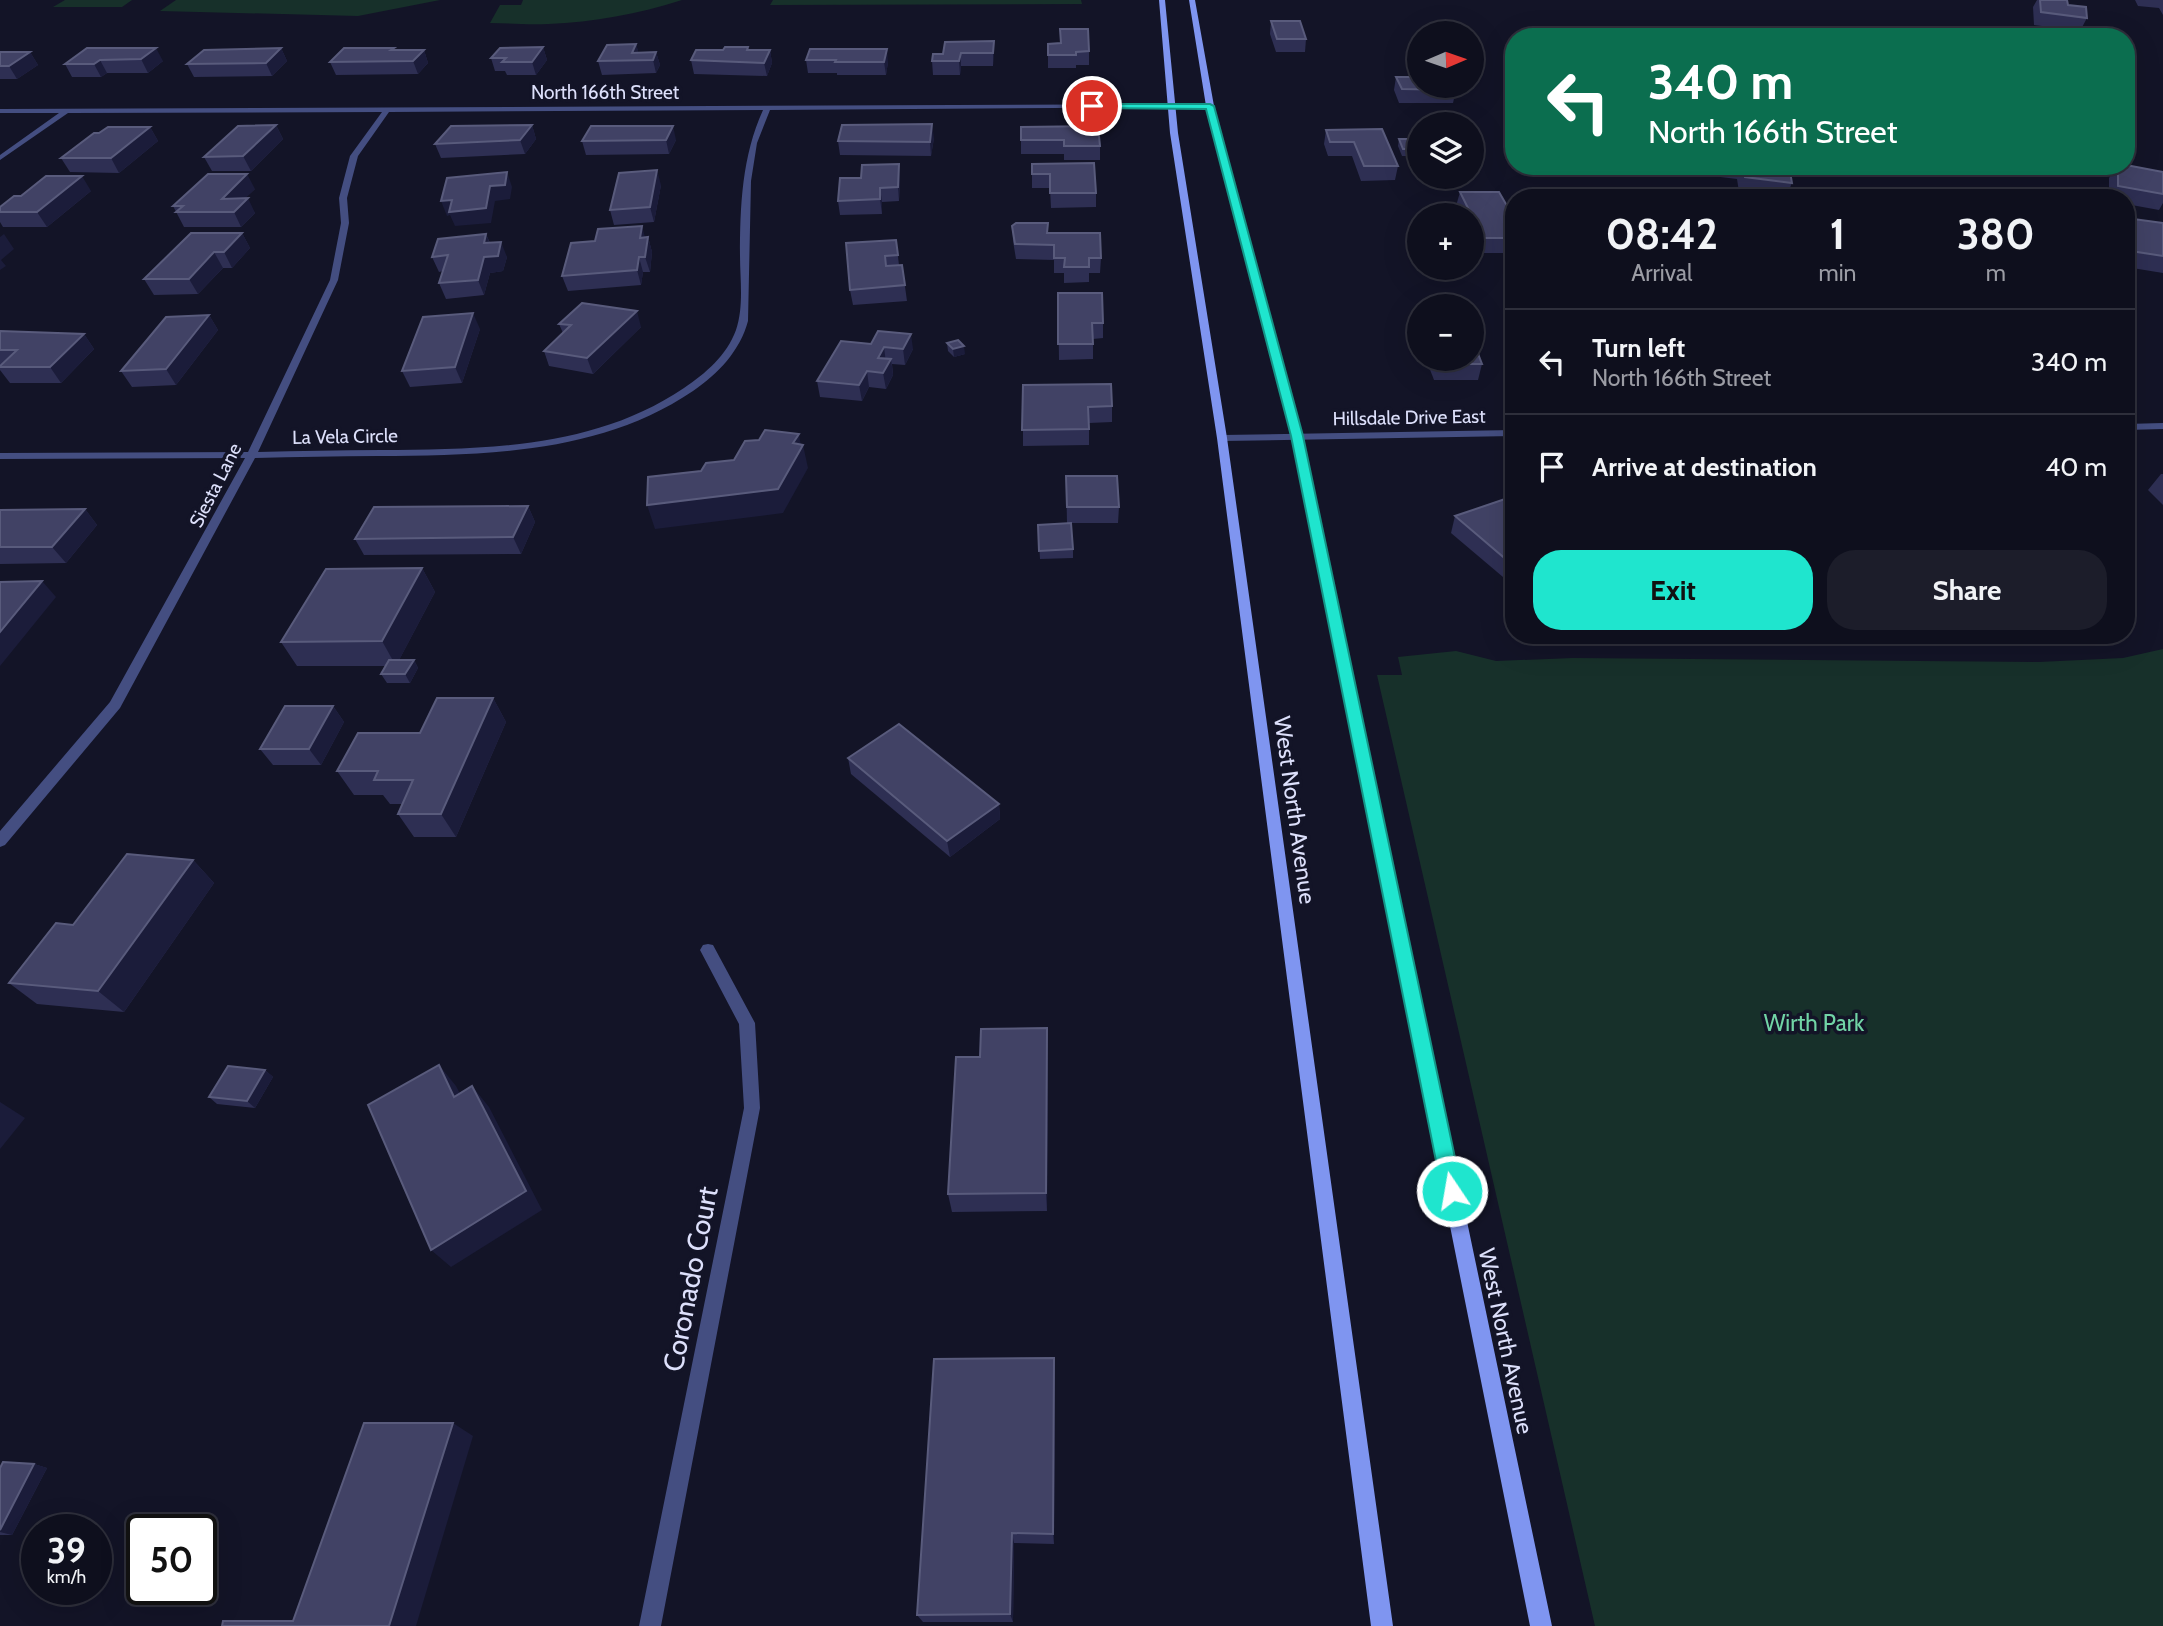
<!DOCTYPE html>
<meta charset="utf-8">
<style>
body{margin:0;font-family:Cabin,sans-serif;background:#1c1d2a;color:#f1f3f6;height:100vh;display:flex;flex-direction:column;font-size:26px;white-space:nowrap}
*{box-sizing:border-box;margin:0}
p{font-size:23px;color:#9b9ca4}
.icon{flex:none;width:38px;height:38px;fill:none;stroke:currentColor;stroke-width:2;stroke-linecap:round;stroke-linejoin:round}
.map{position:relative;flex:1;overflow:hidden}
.sheet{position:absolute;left:1505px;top:189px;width:630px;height:455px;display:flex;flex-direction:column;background:#0e0f1d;border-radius:28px;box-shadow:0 7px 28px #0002,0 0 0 2px #2e2f3b}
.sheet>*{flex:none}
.banner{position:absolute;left:1505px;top:28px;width:630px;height:147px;border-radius:28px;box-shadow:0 7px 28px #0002,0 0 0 2px #2e2f3b;background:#0b6e4f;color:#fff;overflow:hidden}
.needle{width:46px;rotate:88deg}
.buttons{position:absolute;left:1407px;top:21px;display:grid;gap:14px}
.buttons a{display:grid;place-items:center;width:77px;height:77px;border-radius:50%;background:#0e0f1d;box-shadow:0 7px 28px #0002,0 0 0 2px #2e2f3b;font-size:35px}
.speed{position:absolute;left:21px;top:1514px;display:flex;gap:14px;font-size:35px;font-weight:700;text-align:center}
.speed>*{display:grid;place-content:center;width:91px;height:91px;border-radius:50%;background:#0e0f1d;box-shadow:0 7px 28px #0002,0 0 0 2px #2e2f3b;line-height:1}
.speed small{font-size:18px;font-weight:400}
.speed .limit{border:4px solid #111;border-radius:10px;background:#fff;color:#111}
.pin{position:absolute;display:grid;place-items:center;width:60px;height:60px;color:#fff;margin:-30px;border:4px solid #fff;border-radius:50%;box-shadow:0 2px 7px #0007}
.me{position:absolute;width:77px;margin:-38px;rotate:348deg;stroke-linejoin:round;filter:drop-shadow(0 0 5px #0008)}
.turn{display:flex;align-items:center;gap:24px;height:147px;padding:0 28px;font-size:32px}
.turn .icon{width:91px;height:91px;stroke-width:2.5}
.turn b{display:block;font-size:49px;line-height:60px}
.eta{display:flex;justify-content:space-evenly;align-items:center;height:119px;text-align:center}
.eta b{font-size:42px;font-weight:800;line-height:49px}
.primary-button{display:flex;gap:14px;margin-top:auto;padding:14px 28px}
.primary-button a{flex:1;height:80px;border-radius:28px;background:#1fe5ce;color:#111;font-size:28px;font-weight:800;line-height:80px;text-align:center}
.primary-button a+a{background:#1c1d2a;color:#f1f3f6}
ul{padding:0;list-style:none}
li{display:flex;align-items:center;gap:21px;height:105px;padding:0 28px;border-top:2px solid #2e2f3b}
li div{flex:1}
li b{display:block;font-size:26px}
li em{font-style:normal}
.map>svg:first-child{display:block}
.green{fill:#17302a}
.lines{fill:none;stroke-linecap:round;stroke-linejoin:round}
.minor{fill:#444e81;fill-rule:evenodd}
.secondary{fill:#7f95f0;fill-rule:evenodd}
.wall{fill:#2e2f53}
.shaded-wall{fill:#1b1c3a}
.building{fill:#414265;stroke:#595b7c;stroke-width:2}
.route{fill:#1fe5ce;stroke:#149586;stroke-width:2}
.labels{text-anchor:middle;stroke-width:7;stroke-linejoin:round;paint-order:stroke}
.far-street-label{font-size:19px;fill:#dde0fb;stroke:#131427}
.street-label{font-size:23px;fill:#dde0fb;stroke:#131427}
.park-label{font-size:23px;fill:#71d4a6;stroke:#131427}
.near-street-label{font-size:28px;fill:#dde0fb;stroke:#131427}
</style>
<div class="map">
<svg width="2163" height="1626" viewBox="0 0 2163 1626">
<rect width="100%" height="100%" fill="#131427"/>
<!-- green -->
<g class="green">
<polygon points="65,0 132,0 122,7 53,7"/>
<polygon points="176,0 440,0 358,16 160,11"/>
<path d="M 523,0 L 682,0 C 638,14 594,22 548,24 C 526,25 510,23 490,23 L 500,5 L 521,5 Z"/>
<polygon points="773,0 1081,0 1082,4 770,5"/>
<polygon points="2163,649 2163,1626 1595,1626 1377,675 1402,675 1398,657 1456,651 1496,661 1573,658 2039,662 2123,658"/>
</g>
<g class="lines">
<!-- minor -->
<g class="minor">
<path d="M 1210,104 L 1212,107 L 770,110 L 757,143 L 751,181 L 748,321 C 740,351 718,374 693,391 C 600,454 486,455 378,456 C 337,456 296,457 255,458 L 120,708 L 5,845 L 0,847 L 0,831 L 110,702 L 245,458 L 0,459 L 0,453 L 248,452 L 330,280 L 341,223 L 339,198 L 350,156 L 382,112 L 68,113 L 0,160 L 0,155 L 59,113 L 0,113 L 0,109 ZM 763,110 C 742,156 740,206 740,256 C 740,280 744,306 736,330 C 727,355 705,374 684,388 C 594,449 484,449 381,450 C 340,450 299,451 258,452 L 338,280 L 349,223 L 347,198 L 358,156 L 389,112 Z"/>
<polygon points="2163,423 2163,429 2126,430 2126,424"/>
<polygon points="1514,430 1514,436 1222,441 1217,438 1222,435"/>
<polygon points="708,944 713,945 755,1023 760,1108 661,1626 639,1626 744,1108 739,1024 700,950 703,945"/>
</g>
<!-- secondary -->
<g class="secondary">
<polygon points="1159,0 1165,0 1178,133 1227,438 1393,1626 1371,1626 1217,438 1170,133"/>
<polygon points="1189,0 1195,0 1214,106 1302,436 1552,1626 1530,1626 1292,436 1206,106"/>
</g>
</g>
<!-- wall -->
<g class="wall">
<polygon points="2037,0 2067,0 2068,5 2087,18 2080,31 2034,25 2033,7"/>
<polygon points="2135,0 2163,0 2163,15 2159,8 2138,6"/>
<polygon points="1271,21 1306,39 1305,52 1276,52 1270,34"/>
<polygon points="994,41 993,66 961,66 960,75 933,75 932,61 943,54"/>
<polygon points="636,44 638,52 656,52 660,65 656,73 602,75 598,61"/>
<polygon points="1048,44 1089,51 1089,65 1076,65 1076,68 1048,68"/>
<polygon points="543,47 547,60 536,75 507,75 505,71 495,71 491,58"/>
<polygon points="748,47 749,50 770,50 772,63 767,76 694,74 691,60"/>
<polygon points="87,48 163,61 148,73 107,73 101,77 72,77 65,64"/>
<polygon points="281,48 287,61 272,76 194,77 187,64"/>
<polygon points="394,48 395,50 424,50 428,63 418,74 336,75 330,62"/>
<polygon points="810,49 888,62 886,75 837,75 837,73 808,73 806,60"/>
<polygon points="0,52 30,52 38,65 17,79 0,79"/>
<polygon points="1396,77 1456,90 1453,103 1399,103 1394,90"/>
<polygon points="276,125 283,139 251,171 212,171 204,157"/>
<polygon points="532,125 536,139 525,154 441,158 435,144"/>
<polygon points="150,127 158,141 119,173 70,172 61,158"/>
<polygon points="1021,127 1100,146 1100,160 1064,160 1064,154 1021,154"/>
<polygon points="1382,129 1398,166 1395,180 1361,181 1352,156 1328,156 1324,144 1326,130"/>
<polygon points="934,138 931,156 840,155 838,141"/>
<polygon points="1399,139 1419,139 1419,156 1402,156 1398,146"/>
<polygon points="676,140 669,154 586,155 582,141"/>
<polygon points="1032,164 1096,193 1096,207 1051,208 1050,188 1032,188"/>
<polygon points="1695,166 1789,166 1792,183 1786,197 1739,192 1737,179 1696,174"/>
<polygon points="2026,166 2063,166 2059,173 2026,169"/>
<polygon points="2117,166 2126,166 2163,172 2163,203 2159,210 2126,204 2126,198 2109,198 2109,178"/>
<polygon points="900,178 899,201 882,202 882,214 840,215 838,201"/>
<polygon points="661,185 654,222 614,225 610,210"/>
<polygon points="255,189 245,198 255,213 241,227 184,227 173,206"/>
<polygon points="91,191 47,227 3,227 0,222 0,207"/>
<polygon points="1460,192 1514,218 1514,253 1472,253 1472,215 1461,215 1456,206"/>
<polygon points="2126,218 2163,223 2163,273 2126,267"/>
<polygon points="1048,223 1048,233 1101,258 1100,273 1089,273 1089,282 1064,283 1064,273 1054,273 1054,260 1016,259 1013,241 1012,226"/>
<polygon points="242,233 250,248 232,268 223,268 198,294 154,295 144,279"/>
<polygon points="486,234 490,243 507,257 503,271 490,273 484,295 446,299 439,283 443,271 439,272 432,257"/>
<polygon points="648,237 652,252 650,272 643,272 641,285 568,291 562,276 645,238"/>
<polygon points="896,240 899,265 902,265 907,301 853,305 850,290"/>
<polygon points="1058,293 1103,323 1103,338 1093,339 1093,359 1059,360"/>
<polygon points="209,315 218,330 176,385 132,387 121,371"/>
<polygon points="559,324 641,327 593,374 549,366 544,351 563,333"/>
<polygon points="480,329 462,383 410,387 402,371"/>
<polygon points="0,331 84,334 94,349 61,383 10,383 0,370"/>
<polygon points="841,341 913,349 905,365 892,364 893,375 886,389 869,387 862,401 820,397 817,381"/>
<polygon points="947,343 965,354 954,357 948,351"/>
<polygon points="1426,359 1472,359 1482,364 1478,380 1434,380"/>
<polygon points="1023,385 1112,406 1112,422 1089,423 1089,445 1023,446"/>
<polygon points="2161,474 2163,474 2163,505 2148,490"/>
<polygon points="1066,476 1119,507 1118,523 1067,523"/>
<polygon points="1514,496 1514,573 1503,577 1451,533 1455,516"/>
<polygon points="528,506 535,522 521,554 364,555 355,539"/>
<polygon points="85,509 97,525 66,563 0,564 0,510"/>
<polygon points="1038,525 1073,549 1073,558 1040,559"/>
<polygon points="422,568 435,592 399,660 414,660 418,668 410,683 387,683 381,674 386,666 297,666 281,642"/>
<polygon points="493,698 506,722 456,837 414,837 398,814 403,804 390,804 383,795 354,795 337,771 420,733"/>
<polygon points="333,706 344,722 321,765 273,765 260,749"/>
<polygon points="848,758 999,804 1000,819 950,857 851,774"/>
<polygon points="193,860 214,883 124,1012 37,1004 9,983 73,925"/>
<polygon points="1047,1028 1048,1049 1047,1211 952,1212 948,1194"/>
<polygon points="265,1070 273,1077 255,1108 217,1104 209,1097"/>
<polygon points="1055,1373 1054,1544 1014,1543 1013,1622 923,1622 917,1615"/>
<polygon points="34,1464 47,1468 12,1535 0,1535 0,1468"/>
</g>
<!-- shaded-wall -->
<g class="shaded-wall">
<polygon points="994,41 994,54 993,66 993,53"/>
<polygon points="636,44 640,57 632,53"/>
<polygon points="543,47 547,60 536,75 532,62"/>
<polygon points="156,48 163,61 148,73 141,59"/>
<polygon points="281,48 287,61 272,76 266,63"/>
<polygon points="887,49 888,62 886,75 884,62"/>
<polygon points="424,50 428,63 418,74 413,61"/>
<polygon points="770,50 772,63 767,76 764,63"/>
<polygon points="30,52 38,65 17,79 9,66"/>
<polygon points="656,52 660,65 656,73 653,60"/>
<polygon points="961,53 961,66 960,75 959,61"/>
<polygon points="100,60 107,73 101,77 94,64"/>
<polygon points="932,124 934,138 931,156 930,142"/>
<polygon points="276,125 283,139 251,171 243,156"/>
<polygon points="532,125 536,139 525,154 520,140"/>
<polygon points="673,126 676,140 669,154 666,140"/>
<polygon points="150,127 158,141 119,173 111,158"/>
<polygon points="899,164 900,178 899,201 898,187"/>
<polygon points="657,170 661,185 654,222 650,207"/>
<polygon points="507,172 512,187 510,199 495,201 491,223 455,226 450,215 447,216 441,201"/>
<polygon points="247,174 255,189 230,213 222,199"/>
<polygon points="82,176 91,191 47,227 37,212"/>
<polygon points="880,188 882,202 882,214 880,199"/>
<polygon points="248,198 255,213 241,227 234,212"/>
<polygon points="642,226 646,241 640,238"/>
<polygon points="242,233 250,248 232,268 224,252"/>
<polygon points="4,234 14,249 1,260 6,266 0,270 0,237"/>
<polygon points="486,234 492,249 501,242 507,257 503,271 490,273 484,295 478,280"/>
<polygon points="648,237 652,252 650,272 645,257"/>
<polygon points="214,252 223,268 198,294 189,279"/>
<polygon points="639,257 643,272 641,285 637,270"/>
<polygon points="637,311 641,327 593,374 587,358"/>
<polygon points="473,313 480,329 462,383 455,367"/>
<polygon points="209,315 218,330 176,385 166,369"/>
<polygon points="84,334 94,349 61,383 50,367"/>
<polygon points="911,334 913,349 905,365 903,349"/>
<polygon points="964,346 965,354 954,357 953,349"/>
<polygon points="884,347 886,363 878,358"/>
<polygon points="891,359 893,375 886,389 883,373"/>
<polygon points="867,371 869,387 862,401 859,385"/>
<polygon points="799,434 801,447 803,445 808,468 783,513 655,529 647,505 793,443"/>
<polygon points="528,506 535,522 521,554 513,537"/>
<polygon points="85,509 97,525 66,563 52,547"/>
<polygon points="1514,559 1514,573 1503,577 1508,561"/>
<polygon points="422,568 435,592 396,666 382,641"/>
<polygon points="42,581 56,597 0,666 0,632"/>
<polygon points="414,660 418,668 410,683 405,674"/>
<polygon points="493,698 506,722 456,837 441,814"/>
<polygon points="333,706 344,722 321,765 309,749"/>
<polygon points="999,804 1000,819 950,857 947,841"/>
<polygon points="193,860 214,883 124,1012 98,991"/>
<polygon points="1047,1028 1048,1049 1047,1211 1046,1193"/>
<polygon points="439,1065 456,1086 472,1117 454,1097"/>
<polygon points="265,1070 273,1077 255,1108 247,1101"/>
<polygon points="472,1086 489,1107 542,1210 451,1267 431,1250"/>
<polygon points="0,1102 25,1118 0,1149"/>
<polygon points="1054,1358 1055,1373 1054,1544 1053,1534"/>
<polygon points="453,1423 473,1436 416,1626 389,1626"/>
<polygon points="34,1464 47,1468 12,1535 0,1532 0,1530"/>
<polygon points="1012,1533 1014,1543 1013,1622 1010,1614"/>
</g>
<!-- building -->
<g class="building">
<polygon points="2040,0 2067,0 2068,5 2086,7 2087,18 2041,12"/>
<polygon points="1271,21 1300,21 1306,39 1277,39"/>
<polygon points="1060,29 1088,29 1089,51 1076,52 1076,55 1048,55 1048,44 1061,43"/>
<polygon points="994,41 993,53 961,53 959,61 932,61 933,54 943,54 945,42"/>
<polygon points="636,44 632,53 656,52 653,60 598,61 607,45"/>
<polygon points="543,47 532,62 502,62 506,58 491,58 500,48"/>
<polygon points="725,47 748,47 747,50 770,50 764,63 691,60 696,50 723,50"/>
<polygon points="87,48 156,48 141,59 100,60 94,64 65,64"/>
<polygon points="281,48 266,63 187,64 204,50"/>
<polygon points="344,48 394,48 391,50 424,50 413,61 330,62"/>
<polygon points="810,49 887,49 884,62 835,62 836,60 806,60"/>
<polygon points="0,52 30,52 9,66 0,66"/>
<polygon points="2126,63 2127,63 2131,85 2126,84"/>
<polygon points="1396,77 1419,77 1419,86 1454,86 1456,90 1402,89"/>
<polygon points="932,124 930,142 838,141 842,125"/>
<polygon points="276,125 243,156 204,157 238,126"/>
<polygon points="532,125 520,140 435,144 451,126"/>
<polygon points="591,126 673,126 666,140 582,141"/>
<polygon points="1098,126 1100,146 1064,146 1064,140 1021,140 1021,127"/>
<polygon points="108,127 150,127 111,158 61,158 94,133 99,133"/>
<polygon points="1382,129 1398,166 1364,166 1354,142 1330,142 1326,130"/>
<polygon points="1399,139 1419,139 1419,149 1403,149"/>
<polygon points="1094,163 1096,193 1050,193 1050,174 1032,174 1032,164"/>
<polygon points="899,164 898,187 880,188 880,199 838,201 840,178 861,178 862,165"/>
<polygon points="2126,165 2163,172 2163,194 2118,186 2118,166 2126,166"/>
<polygon points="1743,166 1789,166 1792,183 1745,177"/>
<polygon points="657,170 650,207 610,210 619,173"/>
<polygon points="507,172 505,185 490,186 486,208 449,212 452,200 441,201 447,178"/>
<polygon points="208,174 247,174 222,199 248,198 234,212 176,212 183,206 173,206"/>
<polygon points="46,176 82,176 37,212 0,212 0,207 14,196 21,196"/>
<polygon points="1460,192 1499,192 1514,218 1514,238 1472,238 1472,216"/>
<polygon points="2126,218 2163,223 2163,256 2131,251 2126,240"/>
<polygon points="1016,223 1048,223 1047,233 1100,233 1101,258 1089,258 1089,267 1064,267 1065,258 1054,258 1054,245 1015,244 1012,226"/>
<polygon points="642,226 640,238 648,237 645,257 639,257 637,270 562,276 571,243 595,241 598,229"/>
<polygon points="191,233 242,233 224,252 214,252 189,279 144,279"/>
<polygon points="486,234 484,243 501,242 498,256 484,257 478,280 439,283 448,255 432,257 438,239"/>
<polygon points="896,240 898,255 885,256 886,266 902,265 905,285 850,290 846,243"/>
<polygon points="1058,293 1102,293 1103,323 1092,323 1093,344 1058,344"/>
<polygon points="582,303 637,311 587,358 544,351 571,325 559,324"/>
<polygon points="473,313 455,367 402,371 423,317"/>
<polygon points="209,315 166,369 121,371 166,317"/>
<polygon points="0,331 84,334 50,367 0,367 0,366 17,350 0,350"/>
<polygon points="878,331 911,334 903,349 884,347 878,358 891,359 883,373 867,371 859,385 817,381 841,341 871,344"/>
<polygon points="1472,338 1482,364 1437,364 1435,359 1472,359"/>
<polygon points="958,340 964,346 953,349 947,343"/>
<polygon points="1111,384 1112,406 1088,407 1089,429 1022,430 1023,385"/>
<polygon points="765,430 799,434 793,443 803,445 778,489 647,505 648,477 701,471 706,463 734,460 745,441 759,440"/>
<polygon points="1066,476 1117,476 1119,507 1067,507"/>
<polygon points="1514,496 1514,559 1508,561 1455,516"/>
<polygon points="528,506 513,537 355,539 374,507"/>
<polygon points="85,509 52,547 0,547 0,510"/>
<polygon points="1071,523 1073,549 1039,551 1038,525"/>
<polygon points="422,568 382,641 281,642 326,569"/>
<polygon points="42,581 0,632 0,582"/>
<polygon points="389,660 414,660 405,674 381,674"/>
<polygon points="437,698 493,698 441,814 398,814 413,780 374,780 378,771 337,771 358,733 420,733"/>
<polygon points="285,706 333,706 309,749 260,749"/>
<polygon points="899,724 999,804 947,841 848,758"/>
<polygon points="127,854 193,860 98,991 9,983 56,923 73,925"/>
<polygon points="1047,1028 1046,1193 948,1194 956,1057 980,1057 981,1029"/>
<polygon points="439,1065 454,1097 472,1086 526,1191 431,1250 368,1105"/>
<polygon points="228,1066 265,1070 247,1101 209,1097"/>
<polygon points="1054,1358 1053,1534 1012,1533 1010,1614 917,1615 934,1359"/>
<polygon points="364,1423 453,1423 389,1626 222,1626 223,1621 293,1621"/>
<polygon points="3,1462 34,1464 0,1530 0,1468"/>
</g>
<!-- route -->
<polygon class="route" points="1089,104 1210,104 1214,106 1303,436 1462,1191 1459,1197 1452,1200 1445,1197 1442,1191 1291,436 1206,109 1092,108"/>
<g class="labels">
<!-- far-street labels -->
<g class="far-street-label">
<text x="605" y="99">North 166th Street</text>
<text transform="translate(1409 417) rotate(-1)" y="7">Hillsdale Drive East</text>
<text transform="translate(345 436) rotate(-1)" y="7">La Vela Circle</text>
<text transform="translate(215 485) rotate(-63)" y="7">Siesta Lane</text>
</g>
<!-- street labels -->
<g class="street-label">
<text transform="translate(1295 810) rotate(82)" y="8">West North Avenue</text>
<text transform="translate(1506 1341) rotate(78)" y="8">West North Avenue</text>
</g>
<!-- park labels -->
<g class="park-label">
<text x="1814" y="1031">Wirth Park</text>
</g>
<!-- near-street labels -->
<g class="near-street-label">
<text transform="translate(690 1279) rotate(-79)" y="10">Coronado Court</text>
</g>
</g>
</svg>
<div class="buttons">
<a><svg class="needle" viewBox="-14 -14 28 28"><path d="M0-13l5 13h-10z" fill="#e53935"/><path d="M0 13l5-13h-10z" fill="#9b9ca4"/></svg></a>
<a><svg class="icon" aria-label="layers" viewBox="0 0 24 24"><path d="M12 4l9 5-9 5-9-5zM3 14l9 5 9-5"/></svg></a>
<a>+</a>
<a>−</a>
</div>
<div class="speed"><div>39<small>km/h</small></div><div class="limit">50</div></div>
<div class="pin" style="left:1092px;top:106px;background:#d93025"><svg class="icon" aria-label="arrive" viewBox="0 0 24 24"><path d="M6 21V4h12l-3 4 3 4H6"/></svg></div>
<svg class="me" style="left:1452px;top:1191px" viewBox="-20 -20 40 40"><circle r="17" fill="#1fe5ce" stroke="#fff" stroke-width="3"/><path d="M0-11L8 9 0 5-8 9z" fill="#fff"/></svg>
<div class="banner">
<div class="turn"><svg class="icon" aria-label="left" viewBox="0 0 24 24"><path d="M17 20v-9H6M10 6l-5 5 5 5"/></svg><div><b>340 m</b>North 166th Street</div></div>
</div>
<section class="sheet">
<div class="eta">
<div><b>08:42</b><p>Arrival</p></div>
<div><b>1</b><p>min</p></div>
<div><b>380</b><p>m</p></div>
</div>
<ul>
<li><svg class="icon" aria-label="left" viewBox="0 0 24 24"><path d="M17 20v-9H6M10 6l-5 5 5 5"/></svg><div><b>Turn left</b><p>North 166th Street</p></div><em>340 m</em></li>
<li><svg class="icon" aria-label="arrive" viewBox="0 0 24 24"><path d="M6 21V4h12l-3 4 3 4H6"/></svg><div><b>Arrive at destination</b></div><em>40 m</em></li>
</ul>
<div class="primary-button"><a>Exit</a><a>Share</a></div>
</section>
</div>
